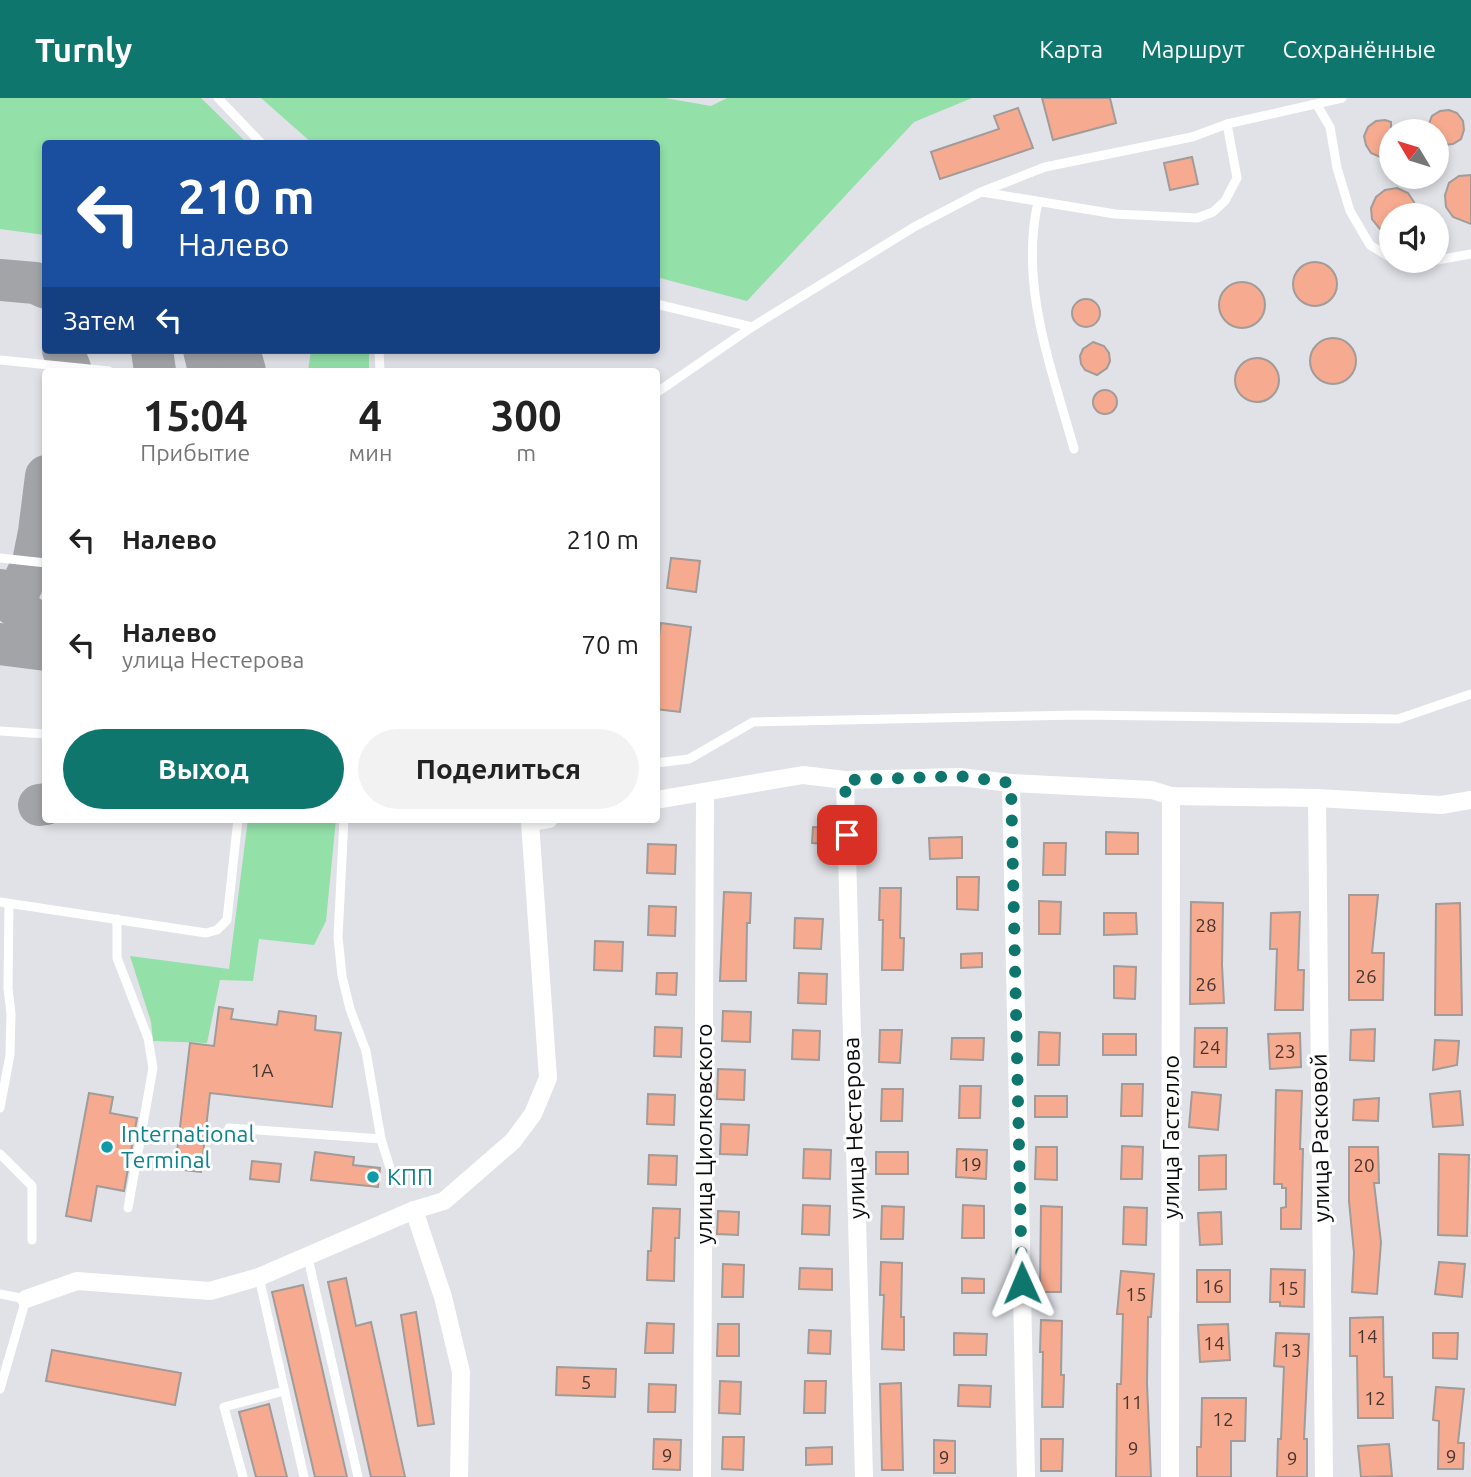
<!DOCTYPE html>
<html lang="ru">
<meta charset="utf-8">
<style>
body{margin:0;font-family:Ubuntu,sans-serif;background:#f2f2f2;color:#222;height:100vh;display:flex;flex-direction:column;font-size:26px;white-space:nowrap}
*{box-sizing:border-box;margin:0}
p{font-size:23px;color:#767676}
.icon{flex:none;width:38px;height:38px;fill:none;stroke:currentColor;stroke-width:2;stroke-linecap:round;stroke-linejoin:round}
.map{position:relative;flex:1;overflow:hidden}
.sheet{position:absolute;left:42px;top:270px;width:618px;height:455px;display:flex;flex-direction:column;background:#fff;border-radius:7px;box-shadow:0 4px 10px #0003}
.sheet>*{flex:none}
.hud{position:absolute;left:42px;top:42px;width:618px;height:214px;border-radius:7px;box-shadow:0 4px 10px #0003;background:#1a4fa0;color:#fff;overflow:hidden}
.needle{width:46px;rotate:308deg}
.controls{position:absolute;left:1379px;top:21px;display:grid;gap:14px}
.controls a{display:grid;place-items:center;width:70px;height:70px;border-radius:50%;background:#fff;box-shadow:0 4px 10px #0003;font-size:35px}
.pin{position:absolute;display:grid;place-items:center;width:60px;height:60px;color:#fff;margin:-30px;border-radius:14px;box-shadow:0 4px 10px #0006}
.me{position:absolute;width:77px;margin:-38px;rotate:359deg;stroke-linejoin:round;filter:drop-shadow(0 0 5px #0008)}
.turn{display:flex;align-items:center;gap:24px;height:147px;padding:0 21px;font-size:32px}
.turn .icon{width:91px;height:91px;stroke-width:2.5}
.turn b{display:block;font-size:49px;line-height:60px}
.then{display:flex;align-items:center;height:66px;padding:0 21px;background:#0003;gap:14px;font-size:26px}
.eta{display:flex;justify-content:space-evenly;align-items:center;height:119px;text-align:center}
.eta b{font-size:42px;font-weight:700;line-height:49px}
.button{display:flex;gap:14px;margin-top:auto;padding:14px 21px}
.button a{flex:1;height:80px;border-radius:42px;background:#0f766e;color:#fff;font-size:28px;font-weight:700;line-height:80px;text-align:center}
.button a+a{background:#f2f2f2;color:#222}
ul{padding:0;list-style:none}
li{display:flex;align-items:center;gap:21px;height:105px;padding:0 21px}
li div{flex:1}
li b{display:block;font-size:26px}
li em{font-style:normal}
header{display:flex;align-items:center;gap:42px;box-sizing:border-box;height:98px;padding:0 35px;background:#0f766e;color:#fff}
header strong{font-size:33px}
nav{display:flex;gap:38px;margin-inline-start:auto;font-size:24px}
.map>svg:first-child{display:block}
.green{fill:#93e0a9}
.lines{fill:none;stroke-linecap:round;stroke-linejoin:round}
.taxiway{stroke:#a2a4a8;stroke-width:42}
.building{fill:#f6aa8f;stroke:#a19b99;stroke-width:2}
.lane{stroke:#fff;stroke-width:9}
.street{stroke:#fff;stroke-width:18}
.route{stroke:#0f766e;stroke-width:12;stroke-dasharray:0 21.6}
.culture-dot{fill:#0f9aa8;stroke:#fff;stroke-width:2.5}
.labels{text-anchor:middle;stroke-width:6;stroke-linejoin:round;paint-order:stroke}
.number-label{font-size:19px;fill:#46342e}
.street-label{font-size:23px;fill:#0b0c0e;stroke:#fff}
.culture-label{font-size:23px;fill:#0d838f;stroke:#fff;text-anchor:start}
</style>
<header>
<strong>Turnly</strong>
<nav><a>Карта</a><a>Маршрут</a><a>Сохранённые</a></nav>
</header>
<div class="map">
<svg width="1471" height="1379" viewBox="0 0 1471 1379">
<rect width="100%" height="100%" fill="#e0e2e7"/>
<!-- green -->
<g class="green">
<polygon points="0,0 201,0 247,45 46,46 45,137 0,131"/>
<polygon points="261,0 665,0 711,8 727,0 972,0 914,24 747,203 656,179 656,46 312,45"/>
<polygon points="311,252 369,252 369,273 308,273"/>
<polygon points="248,721 336,721 326,823 314,847 259,841 253,883 220,882 207,945 153,943 151,924 130,858 229,871"/>
</g>
<g class="lines">
<!-- taxiway -->
<g class="taxiway">
<polyline points="0,182 35,185 46,190"/>
<polyline points="63,252 71,273"/>
<polyline points="152,252 155,273"/>
<polyline points="204,252 209,273"/>
<polyline points="239,252 245,273"/>
<polyline points="0,492 13,506 46,532"/>
<polyline points="13,506 33,464 39,434 46,378"/>
<polyline points="0,546 46,552"/>
<polyline points="39,707 46,706"/>
</g>
</g>
<!-- building -->
<g class="building">
<polygon points="1042,0 1110,0 1116,25 1053,42"/>
<polygon points="1018,10 1033,50 940,81 931,54 999,31 994,18"/>
<polygon points="1449,12 1457,15 1463,23 1464,32 1461,41 1453,46 1444,47 1437,45 1437,33 1426,33 1432,18 1440,13"/>
<polygon points="1385,22 1391,24 1391,57 1380,59 1371,55 1366,47 1364,38 1368,29 1376,23"/>
<polygon points="1192,59 1198,86 1170,92 1164,65"/>
<polygon points="1471,77 1471,126 1453,119 1446,109 1445,97 1449,85 1459,78"/>
<polygon points="1397,90 1408,95 1414,104 1416,117 1391,117 1391,136 1380,131 1372,121 1371,110 1376,99 1385,92"/>
<circle cx="1315" cy="186" r="22"/>
<circle cx="1242" cy="207" r="23"/>
<circle cx="1086" cy="215" r="14"/>
<circle cx="1333" cy="263" r="23"/>
<polygon points="1093,244 1104,248 1109,255 1110,263 1107,270 1097,277 1085,272 1081,266 1080,258 1083,251"/>
<circle cx="1257" cy="282" r="22"/>
<circle cx="1105" cy="304" r="12"/>
<polygon points="671,460 700,463 696,494 667,490"/>
<polygon points="661,525 691,529 680,614 656,611 656,559"/>
<polygon points="813,729 827,730 827,746 812,745"/>
<polygon points="1106,734 1138,735 1138,756 1106,756"/>
<polygon points="962,739 962,760 930,761 929,740"/>
<polygon points="1044,745 1066,745 1065,777 1043,777"/>
<polygon points="648,746 676,747 675,776 647,775"/>
<polygon points="957,779 979,779 978,812 957,811"/>
<polygon points="880,790 901,790 900,840 904,840 903,872 882,872 883,822 879,822"/>
<polygon points="724,794 751,795 750,825 747,825 746,883 720,883"/>
<polygon points="1349,797 1378,797 1372,855 1384,855 1383,902 1349,902"/>
<polygon points="1039,803 1061,804 1060,836 1039,836"/>
<polygon points="1191,804 1223,805 1222,867 1224,905 1190,906"/>
<polygon points="1460,805 1462,917 1435,917 1436,806"/>
<polygon points="649,808 676,809 675,838 648,837"/>
<polygon points="1300,814 1298,872 1304,872 1303,912 1275,912 1277,851 1270,851 1271,815"/>
<polygon points="1104,815 1136,815 1137,836 1104,837"/>
<polygon points="795,820 823,821 821,851 794,850"/>
<polygon points="595,843 623,844 622,873 594,872"/>
<polygon points="982,855 982,869 961,870 961,856"/>
<polygon points="1114,868 1136,869 1135,901 1114,900"/>
<polygon points="657,875 677,875 676,897 656,896"/>
<polygon points="799,875 827,876 826,906 798,905"/>
<polygon points="219,909 233,911 231,921 277,927 279,913 316,918 315,932 341,935 332,1009 210,995 201,1074 175,1071 190,945 214,948"/>
<polygon points="723,913 751,914 750,944 722,943"/>
<polygon points="655,929 682,930 681,959 654,958"/>
<polygon points="1195,930 1227,930 1226,969 1194,969"/>
<polygon points="1375,931 1374,963 1350,962 1351,932"/>
<polygon points="793,932 820,933 819,962 792,961"/>
<polygon points="880,932 902,932 900,965 879,964"/>
<polygon points="1039,934 1060,935 1059,967 1038,967"/>
<polygon points="1300,935 1301,969 1270,971 1268,936"/>
<rect x="1103" y="936" width="33" height="21"/>
<polygon points="952,940 984,940 983,962 951,961"/>
<polygon points="1435,942 1459,943 1457,967 1433,972"/>
<polygon points="718,971 745,972 744,1002 717,1001"/>
<polygon points="1122,986 1143,986 1142,1018 1121,1018"/>
<polygon points="960,988 981,988 980,1020 959,1020"/>
<polygon points="882,991 903,991 902,1023 881,1023"/>
<polygon points="1276,992 1302,993 1300,1051 1303,1051 1301,1131 1281,1131 1281,1110 1286,1109 1286,1090 1282,1090 1282,1086 1274,1086"/>
<polygon points="1460,993 1463,1027 1433,1029 1430,996"/>
<polygon points="1192,994 1221,997 1218,1032 1189,1029"/>
<polygon points="89,995 113,999 110,1015 137,1020 124,1093 97,1088 91,1123 66,1118"/>
<polygon points="648,996 675,997 674,1027 647,1026"/>
<rect x="1035" y="998" width="32" height="21"/>
<polygon points="1379,1000 1378,1023 1353,1022 1354,1002"/>
<polygon points="721,1026 749,1027 747,1057 720,1056"/>
<polygon points="1122,1048 1143,1049 1142,1081 1121,1081"/>
<polygon points="1036,1049 1057,1049 1057,1082 1035,1081"/>
<polygon points="1349,1049 1378,1049 1379,1085 1374,1085 1381,1144 1377,1196 1352,1194 1354,1155 1349,1103"/>
<polygon points="804,1051 831,1052 830,1081 803,1080"/>
<polygon points="957,1051 987,1052 986,1081 956,1079"/>
<polygon points="315,1054 354,1059 353,1067 380,1070 378,1089 311,1082"/>
<rect x="876" y="1054" width="32" height="22"/>
<polygon points="1439,1056 1469,1057 1467,1138 1438,1137"/>
<polygon points="649,1057 677,1058 676,1087 648,1086"/>
<polygon points="1226,1057 1226,1091 1199,1092 1199,1058"/>
<polygon points="252,1063 281,1066 279,1084 250,1081"/>
<polygon points="803,1107 830,1108 829,1137 802,1136"/>
<polygon points="963,1107 984,1108 984,1140 962,1140"/>
<polygon points="882,1108 904,1109 903,1141 881,1141"/>
<polygon points="1041,1108 1062,1109 1061,1194 1040,1194"/>
<polygon points="1124,1109 1147,1110 1146,1147 1123,1146"/>
<polygon points="653,1110 680,1111 679,1140 675,1140 674,1183 647,1182 648,1153 651,1153"/>
<polygon points="718,1113 739,1114 738,1137 717,1136"/>
<polygon points="1221,1114 1222,1146 1200,1147 1198,1115"/>
<polygon points="881,1164 902,1165 901,1219 904,1219 904,1252 882,1251 884,1197 880,1197"/>
<polygon points="1439,1164 1465,1166 1462,1199 1435,1196"/>
<polygon points="723,1166 744,1167 743,1199 722,1199"/>
<polygon points="800,1170 832,1171 832,1192 799,1191"/>
<polygon points="1271,1171 1305,1172 1304,1209 1280,1208 1280,1204 1270,1204"/>
<rect x="1197" y="1172" width="33" height="32"/>
<polygon points="1121,1173 1154,1176 1151,1219 1148,1219 1147,1285 1151,1379 1116,1379 1117,1286 1121,1286 1123,1216 1117,1216"/>
<polygon points="346,1180 356,1228 371,1224 405,1379 371,1379 328,1184"/>
<polygon points="962,1180 984,1181 984,1195 962,1195"/>
<polygon points="303,1187 347,1379 315,1379 272,1194"/>
<polygon points="416,1214 434,1326 418,1328 401,1217"/>
<polygon points="1383,1219 1384,1279 1392,1279 1393,1320 1358,1320 1357,1258 1350,1258 1350,1220"/>
<polygon points="1041,1222 1062,1223 1061,1277 1064,1277 1063,1309 1042,1309 1043,1254 1040,1254"/>
<polygon points="647,1225 674,1226 673,1255 645,1255"/>
<polygon points="718,1226 739,1226 739,1258 717,1258"/>
<polygon points="1228,1226 1230,1262 1200,1264 1198,1227"/>
<polygon points="809,1232 831,1233 830,1256 808,1255"/>
<polygon points="954,1235 987,1236 986,1257 954,1257"/>
<polygon points="1276,1235 1309,1236 1304,1341 1307,1341 1307,1379 1277,1379 1278,1341 1281,1341 1284,1269 1274,1268"/>
<polygon points="1433,1235 1458,1235 1457,1261 1433,1260"/>
<polygon points="52,1252 181,1275 175,1307 46,1283"/>
<polygon points="557,1269 616,1271 615,1299 556,1297"/>
<polygon points="720,1283 741,1284 740,1316 719,1315"/>
<polygon points="805,1283 826,1283 825,1315 804,1315"/>
<polygon points="901,1285 903,1372 882,1372 880,1286"/>
<polygon points="649,1286 676,1287 675,1314 648,1314"/>
<polygon points="959,1287 991,1288 990,1309 958,1308"/>
<polygon points="1436,1289 1464,1291 1458,1345 1464,1345 1463,1371 1438,1371 1439,1323 1433,1322"/>
<polygon points="1202,1300 1246,1300 1245,1343 1231,1343 1231,1379 1197,1379 1197,1349 1201,1349"/>
<polygon points="269,1306 287,1379 256,1379 239,1314"/>
<polygon points="723,1339 744,1339 743,1372 722,1371"/>
<polygon points="654,1341 681,1342 680,1372 653,1371"/>
<polygon points="1041,1341 1063,1341 1062,1373 1041,1373"/>
<polygon points="934,1342 955,1343 955,1375 934,1375"/>
<polygon points="1389,1346 1392,1378 1361,1379 1358,1348"/>
<polygon points="832,1349 832,1366 806,1367 806,1350"/>
</g>
<g class="lines">
<!-- lane -->
<g class="lane">
<polyline points="218,0 262,46"/>
<polyline points="1317,7 1330,29 1337,70 1350,113 1370,147 1391,160"/>
<polyline points="982,94 1115,116 1197,120 1213,114 1225,103 1237,80 1227,26"/>
<path d="M 1038,104 C 1019,188 1052,271 1074,351"/>
<polyline points="1437,162 1471,156"/>
<polyline points="1399,163 1416,165 1431,163"/>
<polyline points="656,206 752,229"/>
<polyline points="379,252 380,273"/>
<polyline points="0,262 109,273"/>
<polyline points="656,295 752,229 914,129 981,94 1045,69 1192,39 1227,26 1342,0"/>
<polyline points="0,460 46,465"/>
<polyline points="0,633 46,636"/>
<polyline points="656,665 689,661 753,624 1080,617 1398,621 1471,596"/>
<polyline points="344,721 338,839 342,878 350,911 366,953 381,1041 390,1070"/>
<polyline points="0,804 206,835 217,832 227,822 238,721"/>
<polyline points="117,821 117,860 148,940 153,970 128,1110"/>
<polyline points="0,1010 10,957 11,916 8,890 9,806"/>
<polyline points="229,1030 381,1041"/>
<polyline points="0,1056 32,1088 32,1142"/>
<polyline points="308,1160 358,1379"/>
<polyline points="259,1179 304,1379"/>
<polyline points="0,1196 26,1201 0,1291"/>
<polyline points="243,1379 224,1309 284,1293"/>
</g>
<!-- street -->
<g class="street">
<polyline points="845,682 864,1379"/>
<polyline points="1011,685 1026,1379"/>
<polyline points="1317,700 1324,1379"/>
<polyline points="656,702 803,677 845,682 959,679 1011,685 1152,692 1171,698 1317,700 1441,707 1471,702"/>
<polyline points="414,1112 443,1199 461,1274 459,1379"/>
<polyline points="26,1201 77,1183 210,1193 259,1179 414,1112 444,1103 513,1043 533,1016 548,980 530,724 549,721"/>
<polyline points="702,1379 705,694"/>
<polyline points="1170,1379 1171,698"/>
</g>
</g>
<g class="lines">
<!-- route -->
<polyline class="route" points="847,737 845,682 959,678 1011,685 1022,1185"/>
</g>
<!-- markers -->
<g class="culture-dot">
<circle cx="107" cy="1049" r="7"/>
<circle cx="373" cy="1079" r="7"/>
</g>
<g class="labels">
<!-- number labels -->
<g class="number-label">
<text x="1206" y="834">28</text>
<text x="1366" y="885">26</text>
<text x="1206" y="893">26</text>
<text x="1210" y="956">24</text>
<text x="1285" y="960">23</text>
<text x="262" y="979">1А</text>
<text x="971" y="1073">19</text>
<text x="1364" y="1074">20</text>
<text x="1213" y="1195">16</text>
<text x="1288" y="1197">15</text>
<text x="1136" y="1203">15</text>
<text x="1367" y="1245">14</text>
<text x="1214" y="1252">14</text>
<text x="1291" y="1259">13</text>
<text x="586" y="1291">5</text>
<text x="1375" y="1307">12</text>
<text x="1132" y="1311">11</text>
<text x="1223" y="1328">12</text>
<text x="1133" y="1357">9</text>
<text x="667" y="1364">9</text>
<text x="1451" y="1365">9</text>
<text x="944" y="1366">9</text>
<text x="1292" y="1367">9</text>
</g>
<!-- street labels -->
<g class="street-label">
<text transform="translate(854 1030) rotate(-92)" y="8">улица Нестерова</text>
<text transform="translate(704 1036) rotate(-90)" y="8">улица Циолковского</text>
<text transform="translate(1171 1039) rotate(-90)" y="8">улица Гастелло</text>
<text transform="translate(1320 1040) rotate(-91)" y="8">улица Расковой</text>
</g>
<!-- culture labels -->
<g class="culture-label">
<text x="121" y="1044">International<tspan x="121" dy="26">Terminal</tspan></text>
<text x="387" y="1087">КПП</text>
</g>
</g>
</svg>
<div class="controls">
<a><svg class="needle" viewBox="-14 -14 28 28"><path d="M0-13l5 13h-10z" fill="#e53935"/><path d="M0 13l5-13h-10z" fill="#767676"/></svg></a>
<a><svg class="icon" aria-label="sound" viewBox="0 0 24 24"><path d="M4 9h4l5-4v14l-5-4H4zM17 9q2 3 0 6"/></svg></a>
</div>
<div class="pin" style="left:847px;top:737px;background:#d93025"><svg class="icon" aria-label="arrive" viewBox="0 0 24 24"><path d="M6 21V4h12l-3 4 3 4H6"/></svg></div>
<svg class="me" style="left:1022px;top:1185px" viewBox="-20 -20 40 40"><path d="M0-17L14 15 0 8-14 15z" fill="#0f766e" stroke="#fff" stroke-width="4"/></svg>
<div class="hud">
<div class="turn"><svg class="icon" aria-label="left" viewBox="0 0 24 24"><path d="M17 20v-9H6M10 6l-5 5 5 5"/></svg><div><b>210 m</b>Налево</div></div>
<div class="then">Затем<svg class="icon" aria-label="left" viewBox="0 0 24 24"><path d="M17 20v-9H6M10 6l-5 5 5 5"/></svg></div>
</div>
<section class="sheet">
<div class="eta">
<div><b>15:04</b><p>Прибытие</p></div>
<div><b>4</b><p>мин</p></div>
<div><b>300</b><p>m</p></div>
</div>
<ul>
<li><svg class="icon" aria-label="left" viewBox="0 0 24 24"><path d="M17 20v-9H6M10 6l-5 5 5 5"/></svg><div><b>Налево</b></div><em>210 m</em></li>
<li><svg class="icon" aria-label="left" viewBox="0 0 24 24"><path d="M17 20v-9H6M10 6l-5 5 5 5"/></svg><div><b>Налево</b><p>улица Нестерова</p></div><em>70 m</em></li>
</ul>
<div class="button"><a>Выход</a><a>Поделиться</a></div>
</section>
</div>
